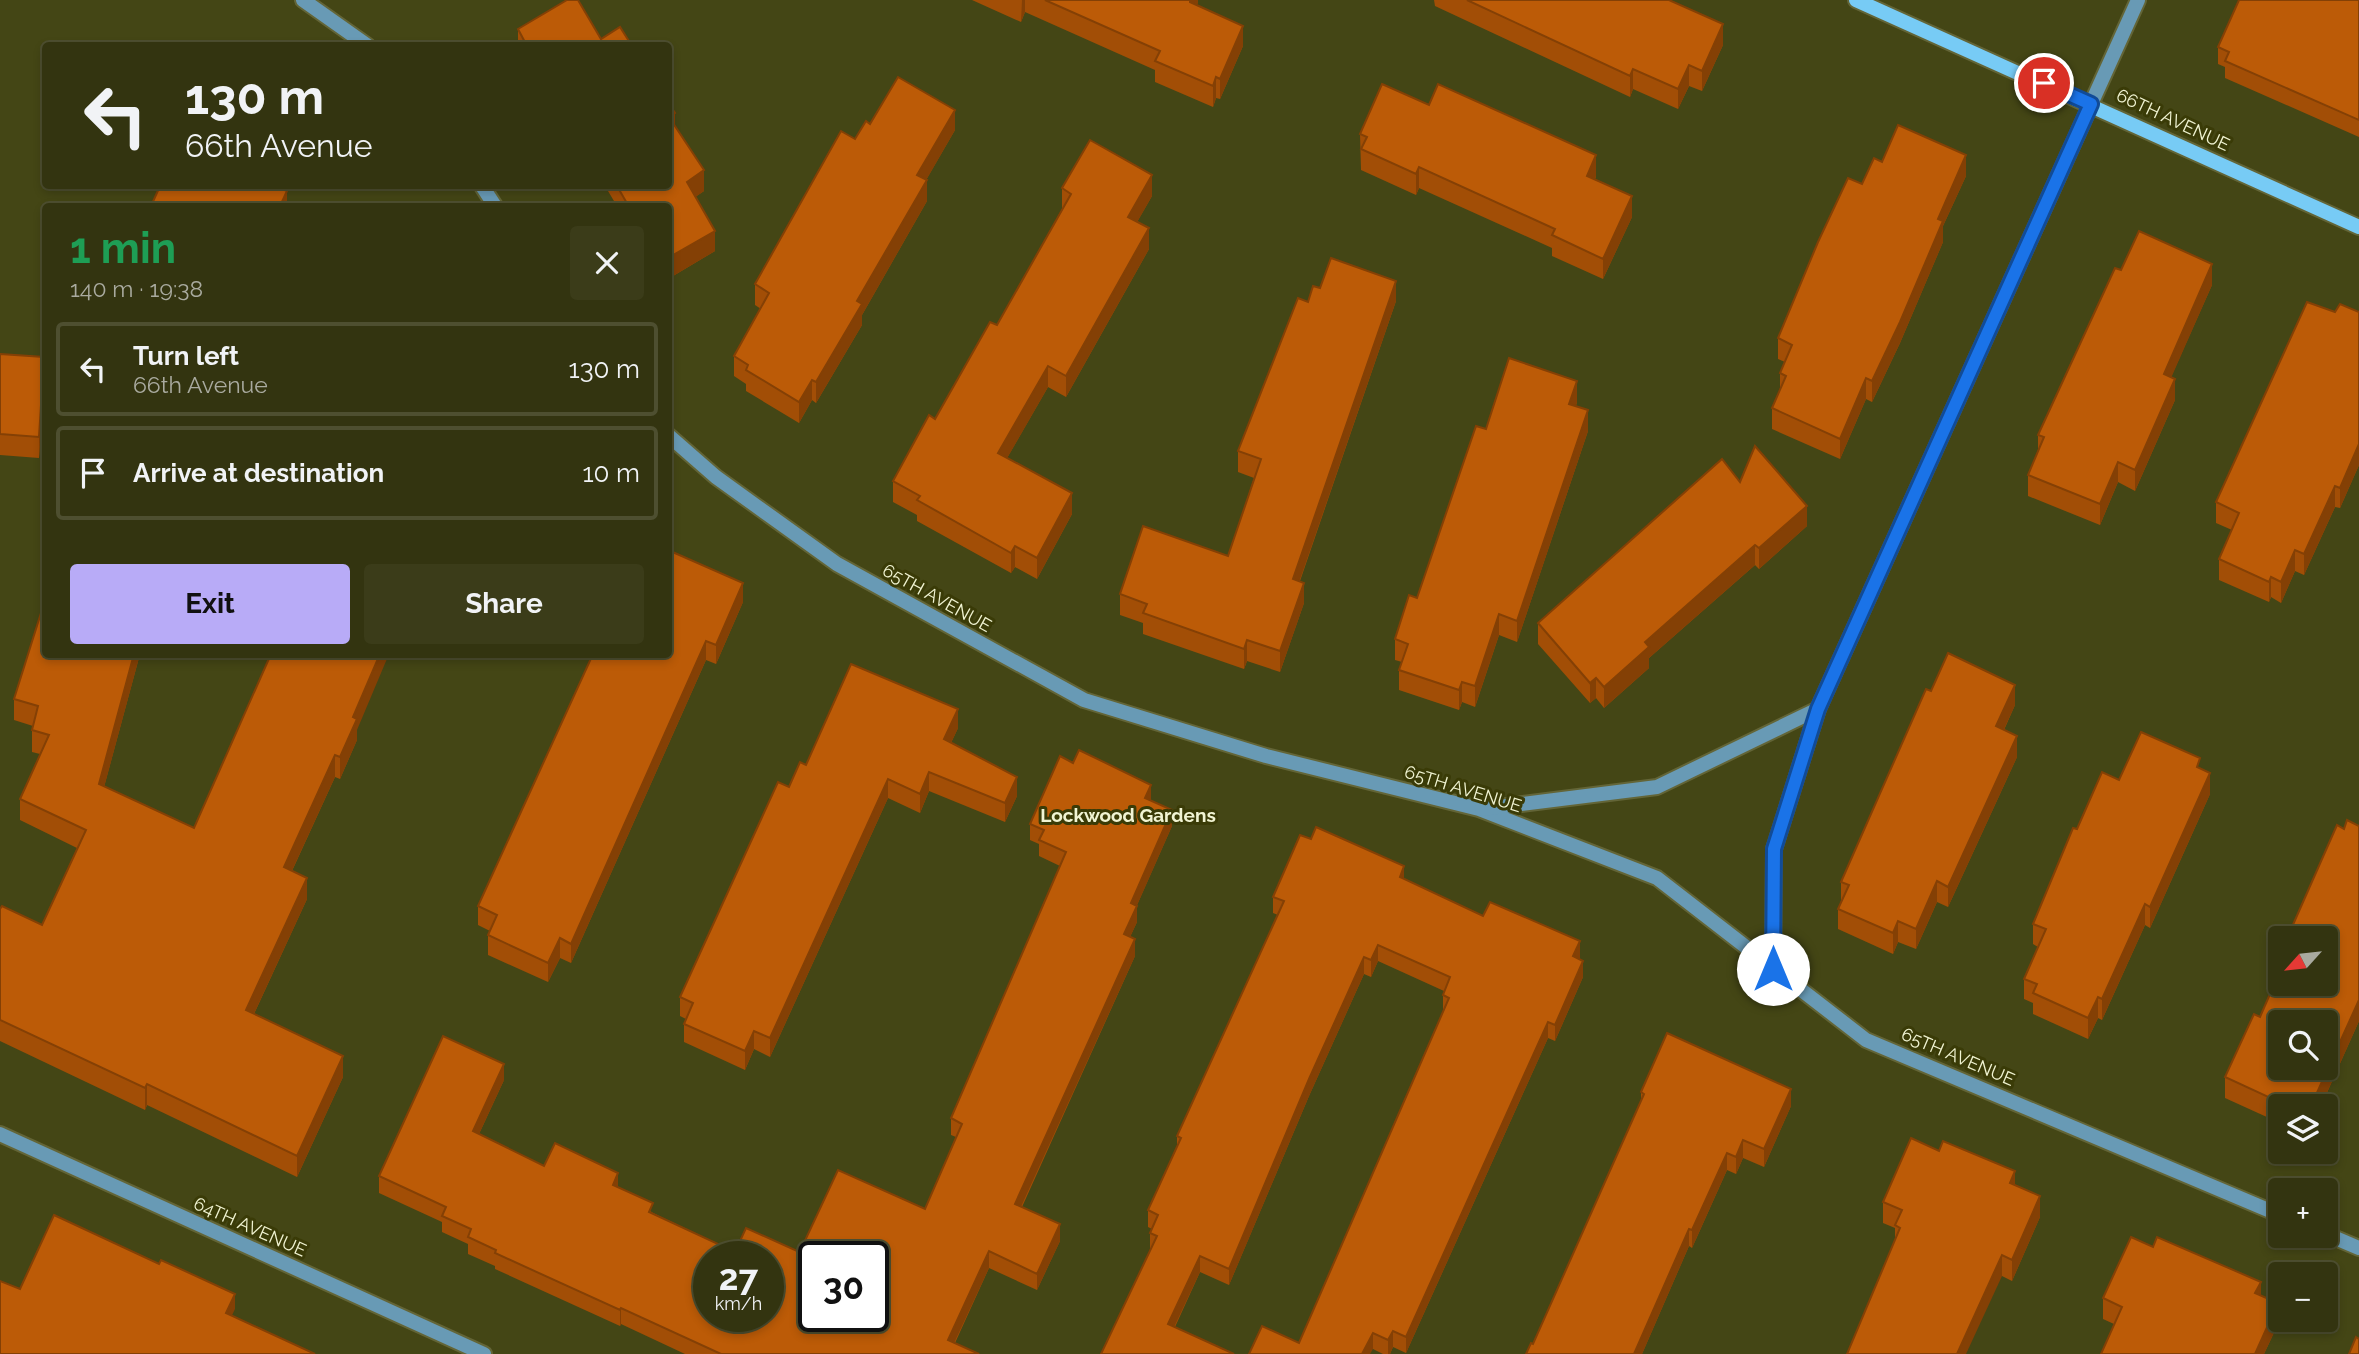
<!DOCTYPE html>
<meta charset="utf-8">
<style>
body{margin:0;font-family:Raleway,sans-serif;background:#3b3c19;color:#f1f3f6;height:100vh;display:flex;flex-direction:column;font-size:26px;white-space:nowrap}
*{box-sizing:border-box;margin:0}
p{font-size:23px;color:#a9aa9f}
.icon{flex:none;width:38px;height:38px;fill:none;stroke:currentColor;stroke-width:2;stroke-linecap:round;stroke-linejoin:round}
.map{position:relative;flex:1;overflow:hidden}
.drawer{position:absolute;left:42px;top:203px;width:630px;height:455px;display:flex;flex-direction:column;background:#333410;border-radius:7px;box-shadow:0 4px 10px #0003,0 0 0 2px #4e4f30}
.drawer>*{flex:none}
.hud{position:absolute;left:42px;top:42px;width:630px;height:147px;border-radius:7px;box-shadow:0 4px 10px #0003,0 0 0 2px #4e4f30;background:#333410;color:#f1f3f6;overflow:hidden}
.needle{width:46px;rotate:243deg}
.buttons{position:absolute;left:2268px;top:926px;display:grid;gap:14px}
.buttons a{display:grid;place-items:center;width:70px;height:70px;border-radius:7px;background:#333410;box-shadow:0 4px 10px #0003,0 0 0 2px #4e4f30;font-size:35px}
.speed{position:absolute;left:693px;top:1241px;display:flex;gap:14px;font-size:35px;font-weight:700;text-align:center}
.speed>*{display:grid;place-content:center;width:91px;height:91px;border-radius:50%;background:#333410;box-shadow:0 4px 10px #0003,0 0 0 2px #4e4f30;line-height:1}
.speed small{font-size:18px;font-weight:400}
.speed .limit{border:4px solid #111;border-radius:10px;background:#fff;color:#111}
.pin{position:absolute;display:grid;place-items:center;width:60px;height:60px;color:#fff;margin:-30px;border:4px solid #fff;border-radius:50%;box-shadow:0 2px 7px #0007}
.me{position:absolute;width:77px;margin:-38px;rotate:0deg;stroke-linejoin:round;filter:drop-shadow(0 0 5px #0008)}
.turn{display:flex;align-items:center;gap:24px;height:147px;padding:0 28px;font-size:32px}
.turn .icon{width:91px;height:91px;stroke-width:2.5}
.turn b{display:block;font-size:49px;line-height:60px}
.round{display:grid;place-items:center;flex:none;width:74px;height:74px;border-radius:7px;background:#3b3c19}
.overview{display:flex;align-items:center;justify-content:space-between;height:119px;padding:0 28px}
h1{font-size:42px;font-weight:700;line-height:52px;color:#1e9e55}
.primary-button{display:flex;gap:14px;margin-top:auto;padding:14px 28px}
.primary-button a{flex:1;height:80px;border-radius:7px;background:#b8abf7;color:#111;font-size:28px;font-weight:700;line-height:80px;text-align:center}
.primary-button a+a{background:#3b3c19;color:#f1f3f6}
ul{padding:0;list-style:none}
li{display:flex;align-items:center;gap:21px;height:94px;margin:0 14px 10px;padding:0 14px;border:4px solid #4e4f30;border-radius:7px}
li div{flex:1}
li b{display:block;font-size:26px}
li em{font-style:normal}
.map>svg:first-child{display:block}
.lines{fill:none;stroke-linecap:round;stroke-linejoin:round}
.street-casing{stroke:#636537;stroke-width:18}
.secondary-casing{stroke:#636537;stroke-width:18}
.street{stroke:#689ab5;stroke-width:14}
.secondary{stroke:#77cbf5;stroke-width:14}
.wall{fill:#a24e06}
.shaded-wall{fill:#844005}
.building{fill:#bc5b07;stroke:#844005;stroke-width:2;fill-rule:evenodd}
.route-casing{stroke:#114b97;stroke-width:18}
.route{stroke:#1a73e8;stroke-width:12}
.labels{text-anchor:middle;stroke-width:6;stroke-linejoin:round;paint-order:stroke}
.street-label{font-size:18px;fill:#f1f4d3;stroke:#3a3b07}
.neighbourhood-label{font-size:19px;font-weight:bold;fill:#f1f4d3;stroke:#3a3b07}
</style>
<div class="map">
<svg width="2359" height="1354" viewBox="0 0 2359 1354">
<rect width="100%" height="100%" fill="#444615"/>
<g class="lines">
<defs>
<g id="street">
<polyline points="303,0 368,46"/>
<polyline points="482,186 495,206"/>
<polyline points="668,435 716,477 837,564 1084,700 1266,756 1479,809 1657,878 1866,1040 2280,1215"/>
<polyline points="1482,809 1657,787 1818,709"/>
<polyline points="1773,969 1774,849 1818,709 2138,0"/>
<polyline points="0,1134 484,1354"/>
<polyline points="2326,1234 2359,1248"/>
</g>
<polyline id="secondary" points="1856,0 2359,227"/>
</defs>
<!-- street casing -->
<use href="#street" class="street-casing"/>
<!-- secondary casing -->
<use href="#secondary" class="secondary-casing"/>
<!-- street -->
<use href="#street" class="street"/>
<!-- secondary -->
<use href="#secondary" class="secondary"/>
</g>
<!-- wall -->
<g class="wall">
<polygon points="972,0 1198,0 1197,5 1243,46 1220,99 1216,98 1213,107 1155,82 1155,70 1025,12 1021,22"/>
<polygon points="1434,0 1669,0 1723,45 1702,91 1689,86 1678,109 1633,89 1630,97 1435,6"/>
<polygon points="2359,0 2359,137 2225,78 2225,67 2218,64 2218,47"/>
<polygon points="518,29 601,39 632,46 518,46"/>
<polygon points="1429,105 1596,176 1595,180 1632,217 1603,279 1552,256 1552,248 1419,188 1416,195 1361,170 1360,134"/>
<polygon points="870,124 955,130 926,180 927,201 862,315 862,325 816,403 812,400 799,423 746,391 746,384 734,376 734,356 761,309 755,305 755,284 855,139"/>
<polygon points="675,126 704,191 695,197 715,251 668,279 668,206 617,206 605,186 668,186"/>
<polygon points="1882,162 1966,176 1943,226 1943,242 1900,343 1872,402 1866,399 1840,459 1772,429 1772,408 1780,390 1780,373 1785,362 1778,359 1778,338 1862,184"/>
<polygon points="1062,188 1152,196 1137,222 1149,249 1066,397 1048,387 1007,458 1072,514 1037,579 1015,567 1011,573 917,521 917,515 893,502 893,481 997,325 1062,209"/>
<polygon points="2121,270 2212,285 2171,377 2175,400 2135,491 2118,482 2100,525 2028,496 2028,475 2038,450 2038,435"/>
<polygon points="1320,288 1396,301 1300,581 1304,603 1280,672 1247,661 1244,669 1143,634 1143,623 1120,615 1120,594 1228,556 1254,478 1238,472 1238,451 1308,302"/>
<polygon points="2335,312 2359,312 2359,465 2340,508 2335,507 2304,575 2295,571 2281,603 2271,597 2269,602 2219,580 2219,559 2232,530 2216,523 2216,502"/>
<polygon points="0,354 44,378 39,458 0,455"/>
<polygon points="1577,402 1576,406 1588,431 1517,642 1499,635 1475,707 1462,702 1459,710 1399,690 1399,670 1402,662 1395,660 1395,639 1417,598 1486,429"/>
<polygon points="1740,482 1807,526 1759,569 1755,565 1649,658 1649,668 1604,708 1596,698 1590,703 1538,644 1538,623"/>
<polygon points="743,602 716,664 706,660 571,963 560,958 548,982 488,955 488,935 490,931 478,925 478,906 593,654"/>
<polygon points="46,654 140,654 104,787 194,828 357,730 357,740 340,779 335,777 292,871 307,899 254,1014 343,1077 297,1177 147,1105 145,1110 0,1041 0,909 42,925 77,848 20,820 20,799 40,754 32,752 32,730 33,726 14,720 14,699"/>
<polygon points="1931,691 2015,705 2004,730 2017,757 1948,907 1937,902 1916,949 1898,942 1893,954 1838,929 1838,909 1841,901 1841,882"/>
<polygon points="958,728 951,743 1017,796 1005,822 929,791 920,813 888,798 770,1057 754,1049 745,1070 684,1042 684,1024 686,1019 680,1016 680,997 789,787 806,765"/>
<polygon points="2200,769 2210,794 2150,928 2145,925 2102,1020 2098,1018 2088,1039 2033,1014 2033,1003 2024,999 2024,979 2038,947 2033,944 2033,924 2119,780"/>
<polygon points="1151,800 1172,826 1137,905 1137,922 1130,937 1135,956 1022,1207 1060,1241 1037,1290 989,1268 955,1343 979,1354 685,1354 621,1324 620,1326 495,1269 495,1266 468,1254 468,1244 442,1232 442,1222 379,1193 379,1176 504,1080 479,1134 544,1166 618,1187 653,1213 735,1252 797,1251 803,1245 925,1209 956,1137 951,1135 951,1118 1060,866 1039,856 1039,844 1030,840 1030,824"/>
<polygon points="2359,826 2359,1021 2321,1106 2280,1106 2280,1123 2225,1098 2225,1077 2260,1017 2326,938 2288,938 2288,936 2344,829"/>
<polygon points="1404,879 1483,916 1580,958 1579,959 1583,977 1555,1041 1548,1038 1406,1353 1393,1347 1390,1354 1383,1354 1373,1349 1299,1343 1443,1012 1443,995 1444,991 1378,961 1371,977 1364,974 1309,1096 1229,1285 1200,1272 1175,1327 1101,1354 1150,1250 1150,1233 1152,1229 1148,1227 1148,1210 1177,1146 1177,1136 1278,915 1273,913 1273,897"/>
<polygon points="1641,1092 1791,1106 1764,1167 1743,1158 1736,1174 1727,1170 1692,1248 1689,1246 1642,1354 1526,1354 1533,1344 1641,1101"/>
<polygon points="2015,1185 2040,1217 2012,1281 2002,1276 1895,1240 1895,1228 1883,1223 1883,1202"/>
<polygon points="2261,1295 2278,1324 2264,1354 2101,1354 2114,1324 2103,1319 2103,1298"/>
</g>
<!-- shaded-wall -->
<g class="shaded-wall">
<polygon points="1022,0 1025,0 1025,12 1021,22"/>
<polygon points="1190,0 1198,0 1198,3 1190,22"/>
<polygon points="1723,24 1723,45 1702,91 1702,71"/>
<polygon points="1243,26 1243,46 1220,99 1220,79"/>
<polygon points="1689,65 1689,86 1678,109 1678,89"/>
<polygon points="1633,69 1633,89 1630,97 1630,76"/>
<polygon points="1216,77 1216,98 1213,107 1213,86"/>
<polygon points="955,110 955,130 917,196 917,175"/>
<polygon points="675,113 675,134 669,117"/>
<polygon points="1596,155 1596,176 1587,197 1587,176"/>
<polygon points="1966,155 1966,176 1943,226 1943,242 1900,343 1872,402 1872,381 1938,219"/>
<polygon points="1419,167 1419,188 1416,195 1416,174"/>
<polygon points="704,170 704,191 687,203 687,182"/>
<polygon points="1152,175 1152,196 1128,238 1128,217"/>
<polygon points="927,180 927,201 862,315 862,325 816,403 816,382 857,301"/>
<polygon points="287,191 287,206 280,206"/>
<polygon points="1632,196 1632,217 1603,279 1603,259"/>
<polygon points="1149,228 1149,249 1066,397 1066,376"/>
<polygon points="715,231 715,251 668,279 668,258"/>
<polygon points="2212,264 2212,285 2164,394 2164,374"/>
<polygon points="1396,281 1396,301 1293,600 1293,579"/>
<polygon points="44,357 44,378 39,458 39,437"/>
<polygon points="1048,366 1048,387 998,474 998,453"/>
<polygon points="1866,378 1866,399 1840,459 1840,439"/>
<polygon points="2175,379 2175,400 2135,491 2135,470"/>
<polygon points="812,380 812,400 799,423 799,402"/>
<polygon points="1577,381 1577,402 1569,425 1569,404"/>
<polygon points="1588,410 1588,431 1517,642 1517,621"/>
<polygon points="2359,444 2359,465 2340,508 2340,488"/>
<polygon points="2118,462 2118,482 2100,525 2100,504"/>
<polygon points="2335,486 2335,507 2304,575 2304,554"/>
<polygon points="1072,493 1072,514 1037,579 1037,558"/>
<polygon points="1807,506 1807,526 1759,569 1759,548"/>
<polygon points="1755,545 1755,565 1649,658 1649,668 1604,708 1604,687 1645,642"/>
<polygon points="1015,546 1015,567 1011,573 1011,553"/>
<polygon points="2295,550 2295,571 2281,603 2281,582"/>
<polygon points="2271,577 2271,597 2269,602 2269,582"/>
<polygon points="743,583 743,602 716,664 716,645"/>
<polygon points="1304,583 1304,603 1280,672 1280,651"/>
<polygon points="1499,614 1499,635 1475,707 1475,686"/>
<polygon points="1247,640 1247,661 1244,669 1244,649"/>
<polygon points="706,641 706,660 571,963 571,944"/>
<polygon points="134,654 140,654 99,806 99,784"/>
<polygon points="380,654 389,654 357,730 357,740 340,779 340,757 353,717"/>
<polygon points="1596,678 1596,698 1590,703 1590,683"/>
<polygon points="1462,682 1462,702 1459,710 1459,690"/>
<polygon points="2015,685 2015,705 1996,747 1996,726"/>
<polygon points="958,709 958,728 944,758 944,739"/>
<polygon points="2017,736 2017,757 1948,907 1948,887"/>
<polygon points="335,755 335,777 284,888 284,867"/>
<polygon points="929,772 929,791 920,813 920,794"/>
<polygon points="2210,773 2210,794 2150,928 2150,907"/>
<polygon points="1017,777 1017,796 1005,822 1005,803"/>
<polygon points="888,779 888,798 770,1057 770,1038"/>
<polygon points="1151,785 1151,802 1145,798"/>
<polygon points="1172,810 1172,826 1131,919 1131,903"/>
<polygon points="1404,866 1404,883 1400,877"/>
<polygon points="307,878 307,899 246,1031 246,1010"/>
<polygon points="1937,881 1937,902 1916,949 1916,929"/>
<polygon points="2145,904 2145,925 2102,1020 2102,999"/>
<polygon points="1137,906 1137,922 1124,950 1124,934"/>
<polygon points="1898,921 1898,942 1893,954 1893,933"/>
<polygon points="560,938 560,958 548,982 548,963"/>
<polygon points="1135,939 1135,956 1015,1220 1015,1204"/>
<polygon points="1580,941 1580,958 1573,973 1573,956"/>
<polygon points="1378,945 1378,961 1371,977 1371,960"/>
<polygon points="1364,957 1364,974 1309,1096 1229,1285 1229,1269 1309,1079"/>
<polygon points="1583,961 1583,977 1555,1041 1555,1025"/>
<polygon points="2098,997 2098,1018 2088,1039 2088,1018"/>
<polygon points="2359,1000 2359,1021 2321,1106 2311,1106"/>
<polygon points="1548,1022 1548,1038 1406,1353 1406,1337"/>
<polygon points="754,1031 754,1049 745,1070 745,1051"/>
<polygon points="343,1056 343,1077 297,1177 297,1156"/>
<polygon points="504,1064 504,1080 473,1147 473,1131"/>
<polygon points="147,1084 147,1105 145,1110 145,1088"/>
<polygon points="1791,1089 1791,1106 1764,1167 1764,1149"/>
<polygon points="1743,1140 1743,1158 1736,1174 1736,1157"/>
<polygon points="1727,1153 1727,1170 1692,1248 1692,1230"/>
<polygon points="2015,1171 2015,1192 2010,1183"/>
<polygon points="618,1173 618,1190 613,1185"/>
<polygon points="2040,1196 2040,1217 2012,1281 2012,1260"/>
<polygon points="1060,1224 1060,1241 1037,1290 1037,1274"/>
<polygon points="1689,1229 1689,1246 1642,1354 1634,1354"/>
<polygon points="989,1251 989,1268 949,1354 948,1340"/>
<polygon points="2002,1255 2002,1276 1966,1354 1957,1354"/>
<polygon points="1200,1256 1200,1272 1168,1340 1168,1324"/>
<polygon points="2261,1282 2261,1303 2255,1293"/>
<polygon points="235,1294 235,1309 226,1328 226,1313"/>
<polygon points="2278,1303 2278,1324 2264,1354 2255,1354"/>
<polygon points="621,1308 621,1324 620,1326 620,1310"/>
<polygon points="1393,1331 1393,1347 1390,1354 1388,1354 1388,1340"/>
<polygon points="1373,1333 1373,1349 1370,1354 1362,1354"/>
</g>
<!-- building -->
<g class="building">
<polygon points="567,0 578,0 601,39 620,27 632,46 527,46 518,29"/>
<polygon points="1045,0 1190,0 1190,2 1243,26 1220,79 1216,77 1213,86 1155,61 1160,51"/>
<polygon points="1467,0 1669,0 1723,24 1702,71 1689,65 1678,89 1633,69 1630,76"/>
<polygon points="2239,0 2359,0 2359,120 2225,61 2229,52 2218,47"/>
<polygon points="898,77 955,110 917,175 927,180 857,301 862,304 816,382 812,380 799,402 746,370 748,365 734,356 769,293 755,284 841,131 855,139 866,121 870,124"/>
<polygon points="1382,84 1429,105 1438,84 1596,155 1587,176 1632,196 1603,259 1552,235 1555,229 1419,167 1416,174 1361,149 1367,137 1360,134"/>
<polygon points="668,102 675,113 669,117 704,170 687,182 715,231 668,258 668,206 624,206 628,205 617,186 668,186"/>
<polygon points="1898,125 1966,155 1938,219 1943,221 1900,322 1872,381 1866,378 1840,439 1772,408 1786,376 1780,373 1792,345 1778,338 1818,242 1848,178 1862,184 1874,158 1882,162"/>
<polygon points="1090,140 1152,175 1128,217 1149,228 1066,376 1048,366 998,453 1072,493 1037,558 1015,546 1011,553 917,500 920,496 893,481 929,415 935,419 990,322 997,325 1071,194 1062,188"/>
<polygon points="160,186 275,186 287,191 280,206 151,206"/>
<polygon points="2139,231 2212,264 2164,374 2175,379 2135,470 2118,462 2100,504 2028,475 2044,437 2038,435 2115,268 2121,270"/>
<polygon points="1331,258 1396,281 1293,579 1304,583 1280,651 1247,640 1244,649 1143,613 1147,604 1120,594 1143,526 1228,556 1261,459 1238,451 1298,298 1308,302 1313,286 1320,288"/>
<polygon points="2307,302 2335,312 2340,304 2359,312 2359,444 2340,488 2335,486 2304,554 2295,550 2281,582 2271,577 2269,582 2219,559 2239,513 2216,502"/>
<polygon points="0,354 44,357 39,437 0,434"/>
<polygon points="1509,358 1577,381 1569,404 1588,410 1517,621 1499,614 1475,686 1462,682 1459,690 1399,670 1408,644 1395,639 1409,595 1417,598 1476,426 1486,429"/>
<polygon points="1755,446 1807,506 1759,548 1755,545 1645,642 1649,647 1604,687 1596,678 1590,683 1538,623 1722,459 1740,482"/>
<polygon points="668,550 743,583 716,645 706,641 571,944 560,938 548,963 488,935 497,915 478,906 593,654 668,654"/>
<polygon points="46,597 46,654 134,654 99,784 194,828 271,654 380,654 353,717 357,719 340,757 335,755 284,867 307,878 246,1010 343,1056 297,1156 147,1084 145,1088 0,1020 0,909 2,906 42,925 86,830 20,799 49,735 32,730 38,706 14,699"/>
<polygon points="1948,653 2015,685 1996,726 2017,736 1948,887 1937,881 1916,929 1898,921 1893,933 1838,909 1849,885 1841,882 1926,689 1931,691"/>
<polygon points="851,664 958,709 944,739 1017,777 1005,803 929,772 920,794 888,779 770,1038 754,1031 745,1051 684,1024 693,1003 680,997 778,782 789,787 800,762 806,765"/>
<polygon points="2141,732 2200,758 2197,767 2210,773 2150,907 2145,904 2102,999 2098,997 2088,1018 2033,993 2037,984 2024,979 2046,929 2033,924 2073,828 2077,829 2102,772 2119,780"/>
<path d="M 1079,750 L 1151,785 L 1145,798 L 1172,810 L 1131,903 L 1137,906 L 1124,934 L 1135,939 L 1015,1204 L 1060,1224 L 1037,1274 L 989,1251 L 948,1340 L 979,1354 L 721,1354 L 621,1308 L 620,1310 L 495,1253 L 496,1250 L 468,1237 L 471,1229 L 442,1216 L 446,1207 L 379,1176 L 443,1036 L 504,1064 L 473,1131 L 544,1166 L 555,1143 L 618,1173 L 613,1185 L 653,1203 L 649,1212 L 735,1252 L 746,1228 L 797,1251 L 801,1244 L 803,1245 L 838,1170 L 925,1209 L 962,1124 L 951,1118 L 1066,852 L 1039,840 L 1044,830 L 1030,824 L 1060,756 L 1073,763 ZM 709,1256 L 768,1256 L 768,1316 L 709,1316 ZM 814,1256 L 873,1256 L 873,1316 L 814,1316 Z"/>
<path d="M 2347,820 L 2359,826 L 2359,1000 L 2311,1106 L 2297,1106 L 2291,1103 L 2289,1106 L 2288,1106 L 2225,1077 L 2254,1014 L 2260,1017 L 2280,971 L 2280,984 L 2326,984 L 2326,938 L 2293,938 L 2288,936 L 2337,825 L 2344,829 ZM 2280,1022 L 2326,1022 L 2326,1068 L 2280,1068 Z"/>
<polygon points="1316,827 1404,866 1400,877 1483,916 1490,902 1580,941 1573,956 1583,961 1555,1025 1548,1022 1406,1337 1393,1331 1388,1340 1373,1333 1362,1354 1249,1354 1262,1326 1299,1343 1449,998 1443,995 1450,977 1378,945 1371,960 1364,957 1309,1079 1229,1269 1200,1256 1168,1324 1234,1354 1101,1354 1157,1236 1150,1233 1158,1215 1148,1210 1181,1138 1177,1136 1284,901 1273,897 1300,835 1311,839"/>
<polygon points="1667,1033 1791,1089 1764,1149 1743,1140 1736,1157 1727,1153 1692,1230 1689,1229 1634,1354 1526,1354 1531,1343 1533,1344 1644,1094 1641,1092"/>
<polygon points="1911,1138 1939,1151 1943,1141 2015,1171 2010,1183 2040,1196 2012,1260 2002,1255 1957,1354 1847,1354 1900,1228 1895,1225 1902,1210 1883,1202"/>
<polygon points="54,1215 159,1264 161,1260 235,1294 226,1313 315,1354 0,1354 0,1281 20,1289"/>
<polygon points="2131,1237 2153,1247 2157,1237 2261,1282 2255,1293 2278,1303 2255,1354 2101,1354 2122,1307 2103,1298"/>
<polygon points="2356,1337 2359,1339 2359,1354 2349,1354"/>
</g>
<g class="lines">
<defs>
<polyline id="route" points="1773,969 1774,849 1818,709 2091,104 2044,83"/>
</defs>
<!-- route casing -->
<use href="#route" class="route-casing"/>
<!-- route -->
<use href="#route" class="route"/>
</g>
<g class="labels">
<!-- street labels -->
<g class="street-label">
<text transform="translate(2173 120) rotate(25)" y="6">66TH AVENUE</text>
<text transform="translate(937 598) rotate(29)" y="6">65TH AVENUE</text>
<text transform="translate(1463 789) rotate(17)" y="6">65TH AVENUE</text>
<text transform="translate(1958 1057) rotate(23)" y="6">65TH AVENUE</text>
<text transform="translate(250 1227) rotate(24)" y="6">64TH AVENUE</text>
</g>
<!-- neighbourhood labels -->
<g class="neighbourhood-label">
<text x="1128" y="822">Lockwood Gardens</text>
</g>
</g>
</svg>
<div class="buttons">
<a><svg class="needle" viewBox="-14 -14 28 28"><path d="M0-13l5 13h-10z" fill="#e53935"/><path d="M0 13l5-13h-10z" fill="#a9aa9f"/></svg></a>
<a><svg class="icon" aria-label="search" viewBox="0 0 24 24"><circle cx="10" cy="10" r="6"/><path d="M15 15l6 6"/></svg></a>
<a><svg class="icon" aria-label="layers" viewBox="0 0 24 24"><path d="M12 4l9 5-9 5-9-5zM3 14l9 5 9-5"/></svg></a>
<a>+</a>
<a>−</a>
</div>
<div class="speed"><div>27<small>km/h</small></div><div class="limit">30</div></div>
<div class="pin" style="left:2044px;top:83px;background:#d93025"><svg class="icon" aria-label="arrive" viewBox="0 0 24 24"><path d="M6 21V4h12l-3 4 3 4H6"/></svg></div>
<svg class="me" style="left:1773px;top:969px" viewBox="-20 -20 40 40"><circle r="19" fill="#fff"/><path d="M0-13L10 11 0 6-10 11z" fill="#1a73e8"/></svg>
<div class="hud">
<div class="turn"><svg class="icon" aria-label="left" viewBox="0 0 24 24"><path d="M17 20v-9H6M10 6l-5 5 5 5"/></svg><div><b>130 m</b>66th Avenue</div></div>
</div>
<section class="drawer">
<div class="overview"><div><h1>1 min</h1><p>140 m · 19:38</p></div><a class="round"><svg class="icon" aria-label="close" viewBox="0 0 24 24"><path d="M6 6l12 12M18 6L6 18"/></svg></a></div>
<ul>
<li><svg class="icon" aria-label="left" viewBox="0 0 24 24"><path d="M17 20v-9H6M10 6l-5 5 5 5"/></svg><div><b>Turn left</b><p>66th Avenue</p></div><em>130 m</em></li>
<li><svg class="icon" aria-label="arrive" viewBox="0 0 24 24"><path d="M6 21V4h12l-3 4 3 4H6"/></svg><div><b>Arrive at destination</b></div><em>10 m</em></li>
</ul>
<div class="primary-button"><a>Exit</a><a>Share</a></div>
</section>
</div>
